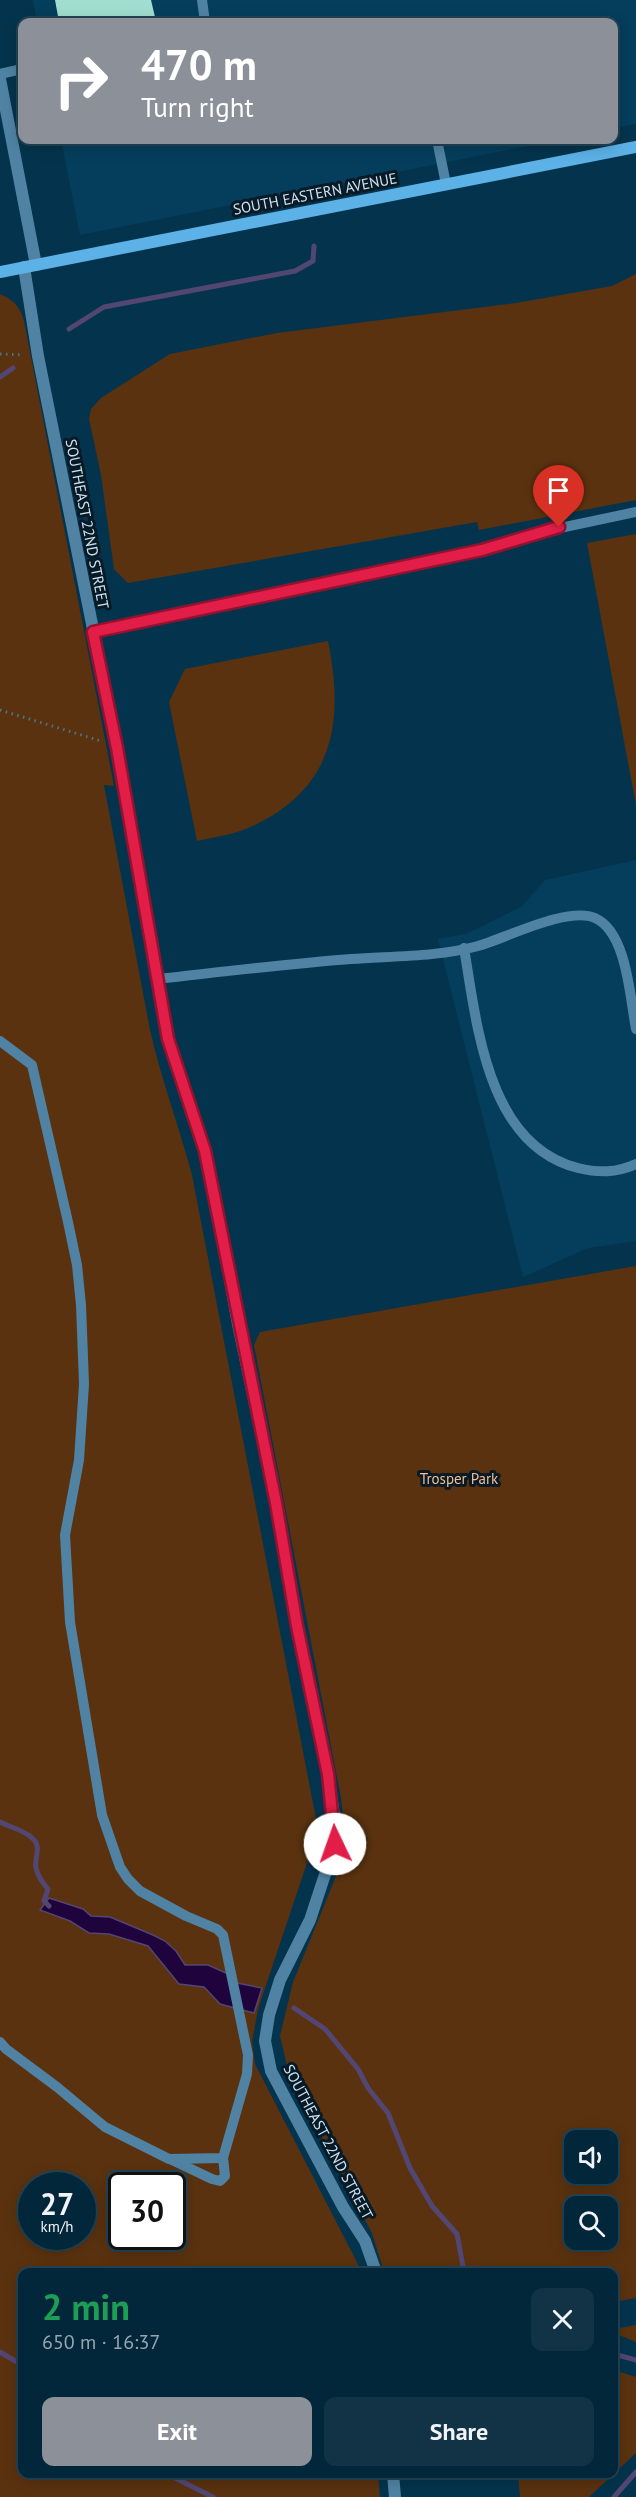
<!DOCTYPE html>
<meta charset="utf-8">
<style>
body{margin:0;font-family:"PT Sans",sans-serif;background:#113345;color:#f1f3f6;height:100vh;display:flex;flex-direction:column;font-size:22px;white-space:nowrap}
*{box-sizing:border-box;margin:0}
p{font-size:20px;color:#97a5af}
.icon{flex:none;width:33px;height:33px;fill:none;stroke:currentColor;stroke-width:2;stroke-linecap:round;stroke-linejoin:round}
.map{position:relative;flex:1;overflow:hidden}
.sheet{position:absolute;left:18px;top:2268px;width:600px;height:210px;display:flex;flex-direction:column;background:#03273a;border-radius:12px;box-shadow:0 3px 15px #0003,0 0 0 2px #244454}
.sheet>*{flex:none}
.guide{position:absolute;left:18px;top:18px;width:600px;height:126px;border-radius:12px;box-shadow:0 3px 15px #0003,0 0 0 2px #244454;background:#8c9099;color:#fff;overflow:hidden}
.buttons{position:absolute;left:564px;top:2130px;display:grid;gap:12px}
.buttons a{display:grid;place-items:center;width:54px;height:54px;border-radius:12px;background:#03273a;box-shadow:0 3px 15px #0003,0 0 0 2px #244454;font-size:30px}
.speed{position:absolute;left:18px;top:2172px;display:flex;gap:12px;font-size:30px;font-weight:700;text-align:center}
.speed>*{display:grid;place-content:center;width:78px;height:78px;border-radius:50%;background:#03273a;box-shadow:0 3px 15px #0003,0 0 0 2px #244454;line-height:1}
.speed small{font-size:15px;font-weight:400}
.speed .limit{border:3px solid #111;border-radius:9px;background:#fff;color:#111}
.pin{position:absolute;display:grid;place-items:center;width:51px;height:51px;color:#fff;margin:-62px -26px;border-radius:50% 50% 50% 0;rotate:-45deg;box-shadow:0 0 6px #0007}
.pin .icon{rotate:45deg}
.me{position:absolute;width:66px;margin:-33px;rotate:357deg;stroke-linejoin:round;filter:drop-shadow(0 0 4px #0008)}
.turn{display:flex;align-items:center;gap:21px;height:126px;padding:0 24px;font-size:27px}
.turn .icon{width:78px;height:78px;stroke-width:2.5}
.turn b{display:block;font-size:42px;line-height:51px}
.round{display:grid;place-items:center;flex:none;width:63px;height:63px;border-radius:12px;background:#113345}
.headline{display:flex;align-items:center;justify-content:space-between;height:102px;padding:0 24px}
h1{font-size:36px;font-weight:700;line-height:45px;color:#1e9e55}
.button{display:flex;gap:12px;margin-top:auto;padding:12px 24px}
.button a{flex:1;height:69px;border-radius:12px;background:#8c9099;color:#fff;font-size:24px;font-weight:700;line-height:69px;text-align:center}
.button a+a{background:#113345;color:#f1f3f6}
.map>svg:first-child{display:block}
.built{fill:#043e5c}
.green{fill:#5a320f;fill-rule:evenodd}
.water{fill:#1e033c;stroke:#524673;stroke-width:1.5}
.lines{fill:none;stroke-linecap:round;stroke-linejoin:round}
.stream{stroke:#524673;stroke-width:5}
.building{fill:#a1decf}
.path{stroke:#4d748a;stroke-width:3;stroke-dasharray:1.5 4.5;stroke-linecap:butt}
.lane{stroke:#5083a3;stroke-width:10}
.street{stroke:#5083a3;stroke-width:12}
.secondary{stroke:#5cb1e6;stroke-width:12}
.route-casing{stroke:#92132f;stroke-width:15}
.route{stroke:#e11d48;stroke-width:10}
.labels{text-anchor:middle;stroke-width:6;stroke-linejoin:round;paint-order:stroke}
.street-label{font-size:15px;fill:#cce3f3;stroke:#081a25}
.park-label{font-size:15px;fill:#efbc96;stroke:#081a25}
</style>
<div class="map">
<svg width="636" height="2497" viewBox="0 0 636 2497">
<rect width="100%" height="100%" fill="#04344d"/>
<!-- built -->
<g class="built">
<polygon points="33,0 636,0 636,124 614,128 614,22 37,22"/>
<polygon points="61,140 558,140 80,235"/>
<polygon points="636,860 636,1241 588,1248 523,1277 438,939 466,934 521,907 545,880"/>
</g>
<!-- green -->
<g class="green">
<polygon points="636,274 636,500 479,530 477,522 128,583 114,569 101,475 89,419 91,409 101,398 170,354 277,333 516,303 612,286"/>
<path d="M 0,294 C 14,300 20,307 24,321 L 114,786 L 104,785 L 150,1030 C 161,1079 179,1126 192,1175 L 316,1819 L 314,1842 L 258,2009 L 252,2042 L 255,2064 L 362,2272 L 22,2272 L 22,2474 L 378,2474 L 380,2497 L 0,2497 ZM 32,2186 L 82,2186 L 82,2236 L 32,2236 ZM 122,2186 L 172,2186 L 172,2236 L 122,2236 Z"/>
<polygon points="636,534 636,805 587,543"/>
<path d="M 328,641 C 344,721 335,786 255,825 C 237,834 215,837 197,841 L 169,702 L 185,669 Z"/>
<path d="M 636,1266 L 636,2298 L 614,2302 L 614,2272 L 384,2272 L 372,2233 L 289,2074 L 280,2036 L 293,1982 L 339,1869 L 345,1834 L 341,1798 L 254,1345 L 260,1332 ZM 574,2140 L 608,2140 L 608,2174 L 574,2174 ZM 574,2206 L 608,2206 L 608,2240 L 574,2240 Z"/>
<polygon points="636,2325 636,2342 614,2333 614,2329"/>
<polygon points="614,2370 636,2377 636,2453 589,2497 520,2497 518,2474 614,2474"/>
</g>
<!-- water -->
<polygon class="water" points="49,1898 83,1909 91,1916 110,1917 153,1935 165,1941 176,1951 185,1965 208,1965 226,1973 237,1983 262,1988 254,2013 220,2004 204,1987 179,1984 148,1946 109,1934 89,1933 70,1921 40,1910"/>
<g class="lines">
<!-- stream -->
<g class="stream">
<polyline points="69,329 104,307 295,271 313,261 314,246"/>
<polyline points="0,377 13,368"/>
<path d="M 0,1822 C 10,1827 23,1830 31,1837 C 43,1846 34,1856 36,1868 C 38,1877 43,1883 48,1889 L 44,1901 L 49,1906"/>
<polyline points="294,2008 325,2029 358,2069 368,2088 388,2113 410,2168 432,2206 457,2234 464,2272"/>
<polyline points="0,2352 22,2365"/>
<polyline points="614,2354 636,2360"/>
<polyline points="167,2474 213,2497"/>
<polyline points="614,2497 636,2472"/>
</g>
</g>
<!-- building -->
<polygon class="building" points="55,0 151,0 155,17 123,22 59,22"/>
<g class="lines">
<!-- path -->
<g class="path">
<polyline points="0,354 24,355"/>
<polyline points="0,710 101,741"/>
</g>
<!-- lane -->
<g class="lane">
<polyline points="202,0 205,22"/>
<polyline points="0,74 22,69"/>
<polyline points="437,140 446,184"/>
<polyline points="93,632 482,550 527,535 636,512"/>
<path d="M 464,948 C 477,1025 487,1145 578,1168 C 599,1173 616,1173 636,1164"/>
<path d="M 157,979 C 221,972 286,964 351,959 C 392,956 438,957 478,946 C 506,938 568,906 595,918 C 627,932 630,998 636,1029"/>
<polyline points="0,1041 32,1065 68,1222 77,1265 81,1305 84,1384 79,1460 65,1535 70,1622 102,1815 120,1867 128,1879 140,1891 186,1916 217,1929 223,1935 248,2055 247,2074 223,2158 169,2159 105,2127 57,2087 6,2049 0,2042"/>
<polyline points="172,2160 212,2179 220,2181 225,2176 223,2158"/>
</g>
<!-- street -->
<g class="street">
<polyline points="0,79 36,265"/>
<polyline points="24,267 38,356 117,748 168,1039 205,1151 213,1186 238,1324 276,1503 297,1626 328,1774 334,1815 335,1844 310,1920 280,1980 269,2015 265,2041 271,2071 343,2207 365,2241 376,2272"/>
<polyline points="393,2474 395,2497"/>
</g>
<!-- secondary -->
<polyline class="secondary" points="0,272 636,147"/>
</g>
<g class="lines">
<defs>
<polyline id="route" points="335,1844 328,1774 297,1626 276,1503 205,1151 168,1039 117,748 93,632 482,550 559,527"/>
</defs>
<!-- route casing -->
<use href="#route" class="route-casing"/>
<!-- route -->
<use href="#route" class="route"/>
</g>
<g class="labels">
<!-- street labels -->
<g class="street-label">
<text transform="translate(315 194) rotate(-11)" y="5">SOUTH EASTERN AVENUE</text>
<text transform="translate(87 524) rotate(79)" y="5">SOUTHEAST 22ND STREET</text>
<text transform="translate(328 2142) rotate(62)" y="5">SOUTHEAST 22ND STREET</text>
</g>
<!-- park labels -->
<g class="park-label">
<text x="459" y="1484">Trosper Park</text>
</g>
</g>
</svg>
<div class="buttons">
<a><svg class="icon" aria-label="sound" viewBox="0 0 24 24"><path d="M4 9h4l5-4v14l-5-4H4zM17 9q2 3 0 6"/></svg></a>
<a><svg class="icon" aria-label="search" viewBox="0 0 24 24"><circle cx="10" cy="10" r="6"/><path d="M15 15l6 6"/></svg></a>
</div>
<div class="speed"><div>27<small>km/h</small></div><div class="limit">30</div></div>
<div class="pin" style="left:559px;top:527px;background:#d93025"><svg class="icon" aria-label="arrive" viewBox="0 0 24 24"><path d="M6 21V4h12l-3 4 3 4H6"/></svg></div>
<svg class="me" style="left:335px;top:1844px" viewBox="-20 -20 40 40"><circle r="19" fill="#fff"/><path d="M0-13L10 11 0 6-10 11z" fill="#e11d48"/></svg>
<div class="guide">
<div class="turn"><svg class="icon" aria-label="right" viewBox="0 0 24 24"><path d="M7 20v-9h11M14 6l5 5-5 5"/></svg><div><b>470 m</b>Turn right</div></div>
</div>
<section class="sheet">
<div class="headline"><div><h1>2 min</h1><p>650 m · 16:37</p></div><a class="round"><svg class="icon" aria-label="close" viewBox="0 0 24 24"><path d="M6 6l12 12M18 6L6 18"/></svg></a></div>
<div class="button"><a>Exit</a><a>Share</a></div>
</section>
</div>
